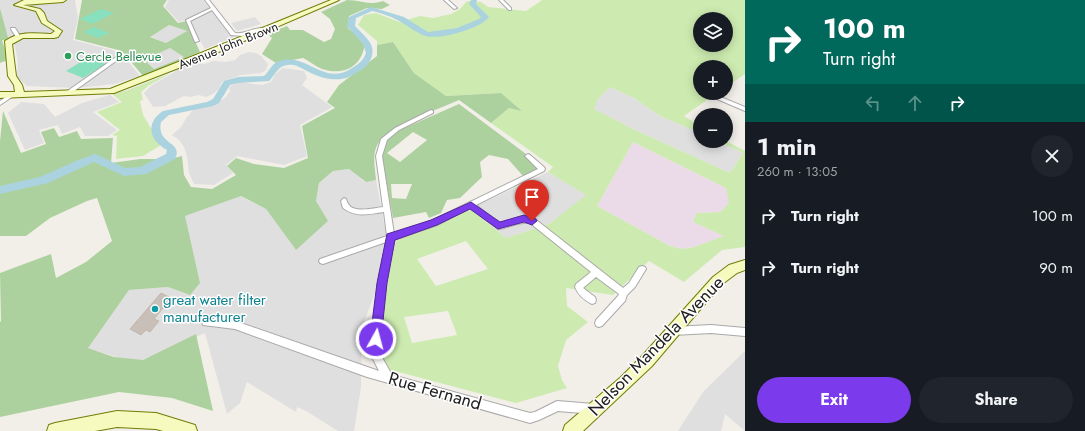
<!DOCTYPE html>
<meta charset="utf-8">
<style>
body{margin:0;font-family:Jost,sans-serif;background:#20242c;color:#f1f3f6;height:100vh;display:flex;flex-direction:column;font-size:15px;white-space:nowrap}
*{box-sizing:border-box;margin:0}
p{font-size:13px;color:#9ea1a6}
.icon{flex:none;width:22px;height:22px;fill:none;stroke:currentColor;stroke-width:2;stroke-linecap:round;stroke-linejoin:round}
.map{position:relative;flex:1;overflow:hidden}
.sheet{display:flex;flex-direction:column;background:#171b24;width:340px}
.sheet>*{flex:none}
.banner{background:#00695c;color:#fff;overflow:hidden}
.buttons{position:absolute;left:693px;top:12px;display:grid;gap:8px}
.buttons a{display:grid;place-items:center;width:40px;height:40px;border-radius:50%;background:#171b24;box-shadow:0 2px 10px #0003;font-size:20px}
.pin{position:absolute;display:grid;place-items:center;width:34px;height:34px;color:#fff;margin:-41px -17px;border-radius:50% 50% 50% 0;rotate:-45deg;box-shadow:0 0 4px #0007}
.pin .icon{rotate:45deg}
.me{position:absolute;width:44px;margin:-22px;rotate:7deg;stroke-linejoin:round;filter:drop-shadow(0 0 3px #0008)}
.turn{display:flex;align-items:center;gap:14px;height:84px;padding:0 12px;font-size:18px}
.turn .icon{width:52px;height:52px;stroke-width:2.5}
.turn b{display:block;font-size:28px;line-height:34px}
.lanes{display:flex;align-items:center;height:38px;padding:0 12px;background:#0003;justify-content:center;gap:20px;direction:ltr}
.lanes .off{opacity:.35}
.round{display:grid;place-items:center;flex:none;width:42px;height:42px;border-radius:21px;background:#20242c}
.overview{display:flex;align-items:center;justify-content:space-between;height:68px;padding:0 12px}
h1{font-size:24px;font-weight:700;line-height:30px}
.action{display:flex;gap:8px;margin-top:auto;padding:8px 12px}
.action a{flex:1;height:46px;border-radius:24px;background:#7c3aed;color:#fff;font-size:16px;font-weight:700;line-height:46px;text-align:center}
.action a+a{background:#20242c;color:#f1f3f6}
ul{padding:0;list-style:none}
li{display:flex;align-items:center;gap:12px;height:52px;padding:0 12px}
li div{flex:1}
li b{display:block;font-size:15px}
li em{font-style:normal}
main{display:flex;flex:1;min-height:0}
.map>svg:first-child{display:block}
.residential{fill:#e0dfdf}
.industrial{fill:#ebdbe8}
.grass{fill:#cdebb0;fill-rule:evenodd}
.forest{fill:#add19e;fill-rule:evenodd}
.pitch{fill:#88e0be}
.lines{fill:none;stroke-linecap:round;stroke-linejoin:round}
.river{fill:#aad3df;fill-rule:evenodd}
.building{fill:#c7bfb8;stroke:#c4b6ab}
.street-casing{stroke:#a9a9a9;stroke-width:2}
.secondary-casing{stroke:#707d05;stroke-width:2}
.street{fill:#fff;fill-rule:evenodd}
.secondary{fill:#f7fabf;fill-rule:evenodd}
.route{fill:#7c3aed;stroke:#51269a}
.leisure-dot{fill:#2e9e5b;stroke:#fff;stroke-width:1.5}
.culture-dot{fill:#0f9aa8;stroke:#fff;stroke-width:1.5}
.labels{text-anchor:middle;stroke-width:3;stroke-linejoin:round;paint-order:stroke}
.far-street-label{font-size:13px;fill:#222;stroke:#fff}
.far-leisure-label{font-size:13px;fill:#27864d;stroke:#fff;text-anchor:start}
.culture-label{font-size:15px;fill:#0d838f;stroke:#fff;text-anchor:start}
.near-street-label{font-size:18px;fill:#222;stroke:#fff}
</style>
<main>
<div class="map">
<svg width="745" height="431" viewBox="0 0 745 431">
<rect width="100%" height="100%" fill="#f2efe9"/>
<!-- residential -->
<g class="residential">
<polygon points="0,0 75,0 78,18 73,40 120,52 140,76 114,84 77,88 27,86 17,77 18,62 15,46 9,41 0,8"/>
<polygon points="169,0 203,0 234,37 205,49 188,19 179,22 165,7"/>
<polygon points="255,17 261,24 237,31 231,23"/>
<polygon points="169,25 187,31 166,43 149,36"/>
<polygon points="170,48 185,57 154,69 144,60"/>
<polygon points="249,52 256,53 261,56 268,64 266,70 261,73 241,75 222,82 219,89 213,94 206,97 199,95 190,97 184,96 165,106 153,107 144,93 152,85 173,73 179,67 192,63 205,64 213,61 226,62 235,60 240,55"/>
<polygon points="283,68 304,71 307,78 302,85 332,107 300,125 307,156 284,165 237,156 226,165 233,173 214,185 194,184 189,173 187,156 184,147 179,140 172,135 181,127 187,117 194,109 216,104 226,97 230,91 229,87 234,84 240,82 262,85 271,82 275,74"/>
<polygon points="610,87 634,98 660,116 700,133 700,141 718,141 743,153 730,173 635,130 593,109 598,99"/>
<polygon points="110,95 119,102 93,112 117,130 108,136 85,136 80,127 62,134 58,125 39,130 44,143 25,150 8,113 21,102 44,104 55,117 82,103"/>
<polygon points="350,169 365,182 376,180 388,244 375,293 362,327 361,387 354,431 338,431 306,411 297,407 296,412 247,382 240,403 227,414 205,333 143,360 127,360 87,348 129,290 168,287 190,295 185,216 240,196 266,209 296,250 316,201 319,183 333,171"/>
<polygon points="548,172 587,195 549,224 506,238 470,209"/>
<polygon points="745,351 745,431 725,414 721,431 678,431 703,392"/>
</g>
<!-- industrial -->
<polygon class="industrial" points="633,142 726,188 730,203 720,212 697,213 693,222 725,236 694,247 682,249 670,246 597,206"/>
<!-- grass -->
<g class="grass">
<path d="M 542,0 L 745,0 L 745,74 L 726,87 L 726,67 L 700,67 L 700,93 L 717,93 L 684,116 L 700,126 L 700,133 L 660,116 L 634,98 L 610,87 L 598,99 L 594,109 L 635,130 L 730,173 L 743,153 L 718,141 L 726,141 L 745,151 L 745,247 L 722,250 L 684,282 L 649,261 L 613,295 L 566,288 L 567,306 L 588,322 L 566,340 L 558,366 L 562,380 L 567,388 L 516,403 L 387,369 L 373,350 L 372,322 L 383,295 L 396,241 L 470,209 L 506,238 L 549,224 L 586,195 L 548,172 L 553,167 L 491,123 L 509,108 L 521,110 L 501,93 L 446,96 L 414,73 L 393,42 L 377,45 L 377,41 L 358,25 L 364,15 L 376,13 L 399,22 L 420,16 L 433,18 L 451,14 L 460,9 L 467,1 L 481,2 L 488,7 L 526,11 ZM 700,19 L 726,19 L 726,45 L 700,45 ZM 633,142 L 726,188 L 729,203 L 720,212 L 697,213 L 693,222 L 724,236 L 694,247 L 682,249 L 670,246 L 597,206 ZM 466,241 L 488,269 L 436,286 L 417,259 ZM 448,311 L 457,335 L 412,343 L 404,317 Z"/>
<polygon points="171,73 148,86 141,92 143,100 140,101 143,115 161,145 143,156 116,159 117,136 112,135 120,130 97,112 122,102 112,94 128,90"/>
</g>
<!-- forest -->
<g class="forest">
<path d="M 82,0 L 167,0 L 163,6 L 178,23 L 186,21 L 200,52 L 143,76 L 122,51 L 75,39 ZM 169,25 L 187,31 L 166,43 L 150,37 ZM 170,48 L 184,57 L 154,69 L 144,60 Z"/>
<path d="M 347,0 C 363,0 367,6 383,1 L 390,5 L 382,9 L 367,8 L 349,16 L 348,28 L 365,43 C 362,67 344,76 322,69 C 315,66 309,61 303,58 L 276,63 L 262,54 L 272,38 L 267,34 L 287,26 L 290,30 L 303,30 L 324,42 L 331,39 L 335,29 L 330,19 L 321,12 Z"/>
<polygon points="0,8 9,41 2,40 8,60 0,63"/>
<path d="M 393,42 L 414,73 L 446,96 L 501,93 L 522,111 L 509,108 L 491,123 L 459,100 C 439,109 392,125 380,141 C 371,151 375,168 376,180 L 366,182 L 349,169 L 333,171 L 319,183 L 316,201 L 328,221 L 296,250 L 266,209 L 241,196 L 185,216 L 200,283 L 190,295 L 168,287 L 129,290 L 88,348 L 114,357 L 143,360 L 196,334 L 213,411 L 172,398 L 119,392 L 0,417 L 0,322 L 1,321 L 0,273 L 51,254 L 56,278 L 86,262 L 112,241 L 97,198 L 87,201 L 50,218 L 26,236 L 0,236 L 0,141 L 3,111 L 21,153 L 46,144 L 41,132 L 54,128 L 59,137 L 77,131 L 81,139 L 113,138 L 111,163 L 140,159 L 170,159 L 182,156 L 184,175 L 191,187 L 212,189 L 236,175 L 227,166 L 236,158 L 254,164 L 284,168 L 308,158 L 302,126 L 335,108 L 327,102 L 339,85 L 377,56 L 377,45 Z"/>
<path d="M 459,104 L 542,166 L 523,176 L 508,159 L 489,155 L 480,162 L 482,177 L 460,198 L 447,200 L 441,213 L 429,218 L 426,212 L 393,218 L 382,157 L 386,142 L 398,131 ZM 413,132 L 427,140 L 400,162 L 387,153 ZM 391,184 L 412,184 L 406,199 L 392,198 Z"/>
</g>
<!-- pitch -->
<g class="pitch">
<polygon points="101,9 114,13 92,24 80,19"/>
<polygon points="94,27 109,33 98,38 83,32"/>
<polygon points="87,58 106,64 83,78 66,71"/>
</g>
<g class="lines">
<!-- river -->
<path class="river" d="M 471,0 L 477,0 L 476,4 L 489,17 C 480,29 440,40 425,36 C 417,33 408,26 401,22 C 393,17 381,13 372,11 L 356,18 L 355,26 C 366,38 380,46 368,64 C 365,68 361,70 356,73 C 341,84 322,79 307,71 C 299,67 295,64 287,65 C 278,66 275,75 269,81 L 238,83 L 230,85 L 219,103 L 213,106 L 169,115 L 161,122 C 156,145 184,141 175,159 L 146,174 L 124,176 L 94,162 L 48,183 L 0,194 L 0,186 L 40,177 L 76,161 L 95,154 L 125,168 L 140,167 L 166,154 L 167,150 C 149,140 145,123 163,111 L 207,102 L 213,99 L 224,81 L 238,77 L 264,76 C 269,72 271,64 279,61 C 307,52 324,87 352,68 C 359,64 363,61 366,53 L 363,44 L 347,26 L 349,17 L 371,7 L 404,17 L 428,32 L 457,28 L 479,19 L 481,17 L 469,4 Z"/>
</g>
<!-- building -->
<polygon class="building" points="161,293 171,298 154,319 159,321 150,332 146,330 141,335 130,329"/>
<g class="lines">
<defs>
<g id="street">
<path d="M 205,0 L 209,0 L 235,33 C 246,35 259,24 270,29 L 242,36 L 231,35 L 212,10 L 190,21 L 199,41 L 195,42 L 186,20 L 211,8 Z"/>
<polygon points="444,0 448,0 457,8 454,9"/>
<polygon points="499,0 503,0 511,8 511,10 509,10"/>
<polygon points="11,28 15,28 20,36 20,37 16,37 11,29"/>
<polygon points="119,55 123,56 70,94 66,94 66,92"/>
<polygon points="13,92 16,94 15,95 0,105 0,101"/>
<polygon points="703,93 711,93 745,107 745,111"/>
<path d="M 431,110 L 433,111 L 433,113 L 399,130 L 387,140 L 382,156 L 394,234 L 431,221 L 538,169 L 525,156 L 528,154 L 530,155 L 544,167 L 545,169 L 544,171 L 476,205 L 499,223 L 523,217 L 535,219 L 623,288 L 629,283 L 639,267 L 642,266 L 645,267 L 646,269 L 635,287 L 627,295 L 625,301 L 602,326 L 599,327 L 596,326 L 595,323 L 596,320 L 618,296 L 619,294 L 596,277 L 583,288 L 595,297 L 596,300 L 595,303 L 592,304 C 584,300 578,295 575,287 L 576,284 L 591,272 L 530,223 C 519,221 509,228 498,229 L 470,208 L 437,225 L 394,240 L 386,283 L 379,352 L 392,375 L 530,413 L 535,412 L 557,401 L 594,404 L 597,406 L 599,409 L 597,412 L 594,414 L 558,411 L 539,420 L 530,423 L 367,377 L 235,329 L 203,325 L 202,322 L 203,319 L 206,318 L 235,321 L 379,371 L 370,353 L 378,283 L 386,242 L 323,264 L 320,263 L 319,261 L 320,259 L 387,236 L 384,212 C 368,214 357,218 343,208 L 341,201 L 344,198 L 346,199 C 347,201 347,203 349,205 C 355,213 375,208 383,207 L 376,156 L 381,139 L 395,128 Z"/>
<polygon points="711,325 745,328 745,336 711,333 673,335 670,334 669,331 670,328 673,327"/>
</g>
<g id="secondary">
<path d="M 24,0 L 66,0 L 63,2 L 23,5 L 40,9 L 44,13 L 47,21 L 62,31 L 58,37 L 54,38 L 23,38 L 12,44 L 16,76 L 22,85 L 24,92 L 110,89 L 201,53 L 331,0 L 339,0 L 207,57 L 114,93 L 0,98 L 0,92 L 15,92 L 14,85 L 8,76 L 5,41 C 19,31 35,33 51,34 L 55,31 L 42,23 L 36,11 L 14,5 Z"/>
<polygon points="745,260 745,270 737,273 721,285 652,366 583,431 563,431 565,425 621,377 642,356 713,277 729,265"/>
<polygon points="117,411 156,413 195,425 197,431 163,431 156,429 117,427 95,431 47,431 49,425 55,423"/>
</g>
</defs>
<!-- street casing -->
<use href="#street" class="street-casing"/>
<!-- secondary casing -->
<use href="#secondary" class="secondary-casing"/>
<!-- street -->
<use href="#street" class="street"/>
<!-- secondary -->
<use href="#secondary" class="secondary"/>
</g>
<!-- route -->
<polygon class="route" points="471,202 500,222 524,215 536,219 537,221 532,225 524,222 498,229 470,209 437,225 395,240 387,283 381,339 380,343 376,344 372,343 370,339 377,283 387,234 431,220"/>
<!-- markers -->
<circle class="leisure-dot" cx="68" cy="56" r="4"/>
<circle class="culture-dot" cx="155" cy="309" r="4"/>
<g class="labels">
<!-- far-street labels -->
<g class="far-street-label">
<text transform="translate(228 45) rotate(-22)" y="5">Avenue John Brown</text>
</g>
<!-- far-leisure labels -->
<g class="far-leisure-label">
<text x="76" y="61">Cercle Bellevue</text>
</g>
<!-- culture labels -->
<g class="culture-label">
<text x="163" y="305">great water filter<tspan x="163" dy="17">manufacturer</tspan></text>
</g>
<!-- near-street labels -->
<g class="near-street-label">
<text transform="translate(656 346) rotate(-46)" y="6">Nelson Mandela Avenue</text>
<text transform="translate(435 391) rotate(16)" y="6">Rue Fernand</text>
</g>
</g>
</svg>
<div class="buttons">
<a><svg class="icon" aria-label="layers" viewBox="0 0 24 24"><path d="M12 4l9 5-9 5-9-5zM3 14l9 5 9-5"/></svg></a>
<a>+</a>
<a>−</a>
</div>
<div class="pin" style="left:532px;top:221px;background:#d93025"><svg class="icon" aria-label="arrive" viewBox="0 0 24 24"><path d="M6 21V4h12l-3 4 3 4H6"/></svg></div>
<svg class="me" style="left:376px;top:339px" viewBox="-20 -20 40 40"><circle r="17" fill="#7c3aed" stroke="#fff" stroke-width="3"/><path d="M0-11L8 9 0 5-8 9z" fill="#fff"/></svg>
</div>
<section class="sheet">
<div class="banner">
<div class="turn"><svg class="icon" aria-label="right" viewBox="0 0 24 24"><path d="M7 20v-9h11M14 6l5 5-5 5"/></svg><div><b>100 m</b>Turn right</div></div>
<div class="lanes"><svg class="icon off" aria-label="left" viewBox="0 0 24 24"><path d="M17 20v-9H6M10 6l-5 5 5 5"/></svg><svg class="icon off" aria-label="ahead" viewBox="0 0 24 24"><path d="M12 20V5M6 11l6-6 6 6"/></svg><svg class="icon" aria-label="right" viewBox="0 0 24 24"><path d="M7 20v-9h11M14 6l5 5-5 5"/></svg></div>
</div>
<div class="overview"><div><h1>1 min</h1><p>260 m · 13:05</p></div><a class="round"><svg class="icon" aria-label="close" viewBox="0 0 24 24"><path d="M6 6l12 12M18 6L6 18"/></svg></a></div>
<ul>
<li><svg class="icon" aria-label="right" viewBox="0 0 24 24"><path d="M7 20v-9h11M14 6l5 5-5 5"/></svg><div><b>Turn right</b></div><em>100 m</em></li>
<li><svg class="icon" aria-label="right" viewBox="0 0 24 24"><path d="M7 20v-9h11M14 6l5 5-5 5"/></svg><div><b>Turn right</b></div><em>90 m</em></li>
</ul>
<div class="action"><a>Exit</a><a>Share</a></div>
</section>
</main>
